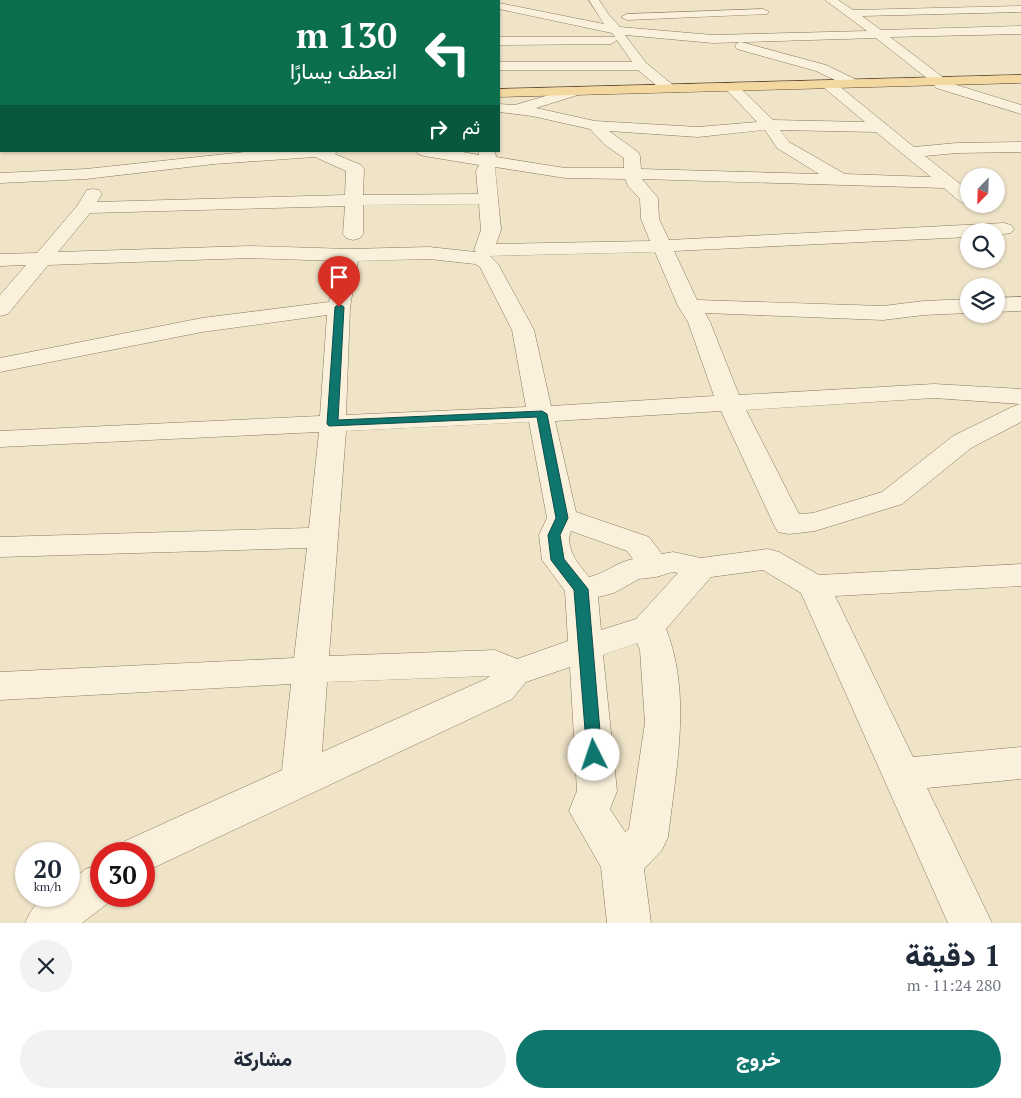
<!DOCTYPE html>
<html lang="ar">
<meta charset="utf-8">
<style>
body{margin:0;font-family:"PT Serif",Vazirmatn,serif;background:#f2f2f3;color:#1f2937;direction:rtl;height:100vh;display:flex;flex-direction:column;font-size:19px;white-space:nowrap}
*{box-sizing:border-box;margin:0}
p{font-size:16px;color:#747a83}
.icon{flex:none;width:28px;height:28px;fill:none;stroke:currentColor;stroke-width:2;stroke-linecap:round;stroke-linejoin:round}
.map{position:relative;height:923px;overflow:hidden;direction:ltr}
.side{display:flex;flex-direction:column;background:#fff;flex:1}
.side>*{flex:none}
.top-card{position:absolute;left:0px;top:0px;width:500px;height:152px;box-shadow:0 1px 4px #0004;direction:rtl;background:#0b6e4f;color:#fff;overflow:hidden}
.needle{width:32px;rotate:203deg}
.controls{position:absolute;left:960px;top:168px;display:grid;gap:10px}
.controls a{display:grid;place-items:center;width:45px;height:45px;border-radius:50%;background:#fff;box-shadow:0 1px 4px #0004;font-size:25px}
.speed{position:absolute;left:15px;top:842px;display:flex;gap:10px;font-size:25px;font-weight:700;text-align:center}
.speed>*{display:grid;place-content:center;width:65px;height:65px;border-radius:50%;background:#fff;box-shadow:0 1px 4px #0004;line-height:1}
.speed small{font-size:12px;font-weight:400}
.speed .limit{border:8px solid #d22;background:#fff;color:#111}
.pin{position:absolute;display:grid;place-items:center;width:42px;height:42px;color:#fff;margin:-51px -21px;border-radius:50% 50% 50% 0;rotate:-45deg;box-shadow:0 0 5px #0007}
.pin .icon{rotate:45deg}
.me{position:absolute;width:55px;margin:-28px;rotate:356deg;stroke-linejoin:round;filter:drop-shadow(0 0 4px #0008)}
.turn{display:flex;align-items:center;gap:18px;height:105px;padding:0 20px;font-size:22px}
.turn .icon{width:65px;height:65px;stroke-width:2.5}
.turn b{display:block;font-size:35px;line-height:42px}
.then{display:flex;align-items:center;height:48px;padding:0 20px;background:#0003;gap:10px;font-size:19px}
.round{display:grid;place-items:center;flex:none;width:52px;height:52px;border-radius:26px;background:#f2f2f3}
.summary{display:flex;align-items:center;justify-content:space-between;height:85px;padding:0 20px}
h1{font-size:30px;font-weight:800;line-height:38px}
.button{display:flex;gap:10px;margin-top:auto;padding:10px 20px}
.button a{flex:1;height:58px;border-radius:30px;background:#0f766e;color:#fff;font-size:20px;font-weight:800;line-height:58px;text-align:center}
.button a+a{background:#f2f2f3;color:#1f2937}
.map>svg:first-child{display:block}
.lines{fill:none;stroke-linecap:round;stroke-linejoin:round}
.minor-casing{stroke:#8d765c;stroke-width:1}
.major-casing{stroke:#5b4430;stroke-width:1}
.minor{fill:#faf1dc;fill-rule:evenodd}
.major{fill:#f3d9a0;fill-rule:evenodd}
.route{fill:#0f766e;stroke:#0a4d48}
</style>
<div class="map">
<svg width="1021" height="923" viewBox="0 0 1021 923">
<rect width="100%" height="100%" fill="#f0e4c8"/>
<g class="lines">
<defs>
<g id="minor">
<polygon points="96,0 218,0 96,1"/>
<rect x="374" y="0" width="10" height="1"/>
<rect x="459" y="0" width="13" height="1"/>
<polygon points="589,0 599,0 609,15 620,27 713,35 867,31 825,0 838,0 853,10 1021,6 1021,12 862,16 881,30 1021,26 1021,34 890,37 944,78 947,82 1021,105 1021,114 936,88 933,83 876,38 713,43 625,35 646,63 673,85 675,88 673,91 663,91 638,70 499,70 499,62 632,62 617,40 611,44 499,45 499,37 615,37 612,33 499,9 499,3 604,24"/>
<polygon points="763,9 769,12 767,14 627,20 621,17 627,14"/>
<rect x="0" y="23" width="1" height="8"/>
<polygon points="741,42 826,65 857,80 859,83 852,87 847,86 816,71 737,49 735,46 737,43"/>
<rect x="0" y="67" width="1" height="8"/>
<path d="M 828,80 L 833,81 L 914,147 L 957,143 L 1021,142 L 1021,152 L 957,153 L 925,156 L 969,191 L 969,204 L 975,204 C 962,207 954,196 944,188 L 642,179 L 658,198 L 659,219 L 669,240 L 1004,223 L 1011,225 L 1014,229 L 1011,233 L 996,235 L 996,231 L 969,231 L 969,237 L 674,251 L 697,300 L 883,306 L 924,301 L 969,299 L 969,313 L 924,315 L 883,320 L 705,313 L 710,322 L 739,395 L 934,384 L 1021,389 L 1021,422 L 971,448 L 902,504 L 815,531 L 789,534 L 778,532 L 774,525 L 721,411 L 555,421 L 576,512 L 649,537 L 662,554 L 673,552 L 701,558 L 768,549 L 779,552 L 819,575 L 1021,564 L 1021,586 L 835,596 L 913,757 L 1021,747 L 1021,779 L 927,788 L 992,923 L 948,923 L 801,593 L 763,570 L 711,577 L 666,629 C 692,694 676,769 668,837 L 662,850 L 644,869 L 651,923 L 607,923 L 601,867 L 569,811 L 577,791 L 570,667 L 526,682 L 512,699 L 155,867 L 144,871 L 144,854 L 119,854 L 125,841 L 282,770 L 291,684 L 0,700 L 0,672 L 294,658 L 307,548 L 0,557 L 0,537 L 309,528 L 319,432 L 0,447 L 0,431 L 320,416 L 327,315 L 202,332 L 0,372 L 0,358 L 202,318 L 329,302 L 338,261 L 250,258 L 48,265 L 8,314 L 0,316 L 0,295 L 26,265 L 0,266 L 0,254 L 37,253 L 77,206 L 87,190 L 93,189 L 99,190 L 102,194 L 97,202 L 345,195 L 346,171 L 315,157 L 214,164 L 86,179 L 0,183 L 0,173 L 86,169 L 254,151 L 337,151 L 335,154 L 361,165 L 364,169 L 363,195 L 478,194 L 476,171 L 479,165 L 424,156 L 418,154 L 416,151 L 457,151 L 479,155 L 479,151 L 495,151 L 496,157 L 565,168 L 624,168 L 624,158 L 605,145 L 590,129 L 532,116 L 499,112 L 499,104 L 515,105 L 576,87 L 581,88 L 583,91 L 581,94 L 536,108 L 595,121 L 698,127 L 757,122 L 724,87 L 731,83 L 736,84 L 773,120 L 865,122 L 823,87 L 821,84 ZM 765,130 L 777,148 L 819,174 L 641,169 L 640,156 L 638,152 L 609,131 L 698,137 ZM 780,130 L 876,132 L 931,177 L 845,174 L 789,142 ZM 495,167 L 565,178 L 625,179 L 628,186 L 640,199 L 641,219 L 650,241 L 496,244 L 501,230 ZM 479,204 L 481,230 L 474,250 L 476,252 L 429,247 L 349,249 L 250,246 L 58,252 L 90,213 L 345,206 L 343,234 L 346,238 L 353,240 L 360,238 L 363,234 L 363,205 ZM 655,252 L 678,306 L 688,322 L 714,396 L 551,406 L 534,330 L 498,264 L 490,256 ZM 429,259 L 475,264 L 480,267 L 512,330 L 526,407 L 346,415 L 350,307 L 358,261 ZM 934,398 L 1020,404 L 1012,407 L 953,436 L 882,492 L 813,513 L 799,514 L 746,410 ZM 529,422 L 547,518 L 539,535 L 542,560 L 565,591 L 568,641 L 517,659 L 495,650 L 329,656 L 346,431 ZM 571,531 L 627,551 L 633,559 C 617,562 604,574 589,577 C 579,565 564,548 571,531 ZM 673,572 L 678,573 L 636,619 L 601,630 L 598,597 L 614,593 L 639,579 L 656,577 ZM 637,643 L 640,650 L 645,723 L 629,829 L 625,832 L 610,809 L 617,791 L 603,655 ZM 490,676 L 486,679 L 322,752 L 327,682 Z"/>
<rect x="0" y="137" width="1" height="10"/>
<polygon points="1021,297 1021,311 996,312 996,298"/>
<path d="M 101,864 L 101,896 L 116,897 L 82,923 L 25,923 C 36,899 43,896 69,896 L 69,882 L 86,869 Z"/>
</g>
<g id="major">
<polygon points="1021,75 1021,83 499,97 499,89"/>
<rect x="0" y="102" width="1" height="8"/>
</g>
</defs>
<!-- minor casing -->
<use href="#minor" class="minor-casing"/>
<!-- major casing -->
<use href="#major" class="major-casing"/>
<!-- minor -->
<use href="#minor" class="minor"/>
<!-- major -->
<use href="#major" class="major"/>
</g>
<!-- route -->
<polygon class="route" points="339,304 344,307 338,420 542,411 547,414 568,518 560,535 564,559 588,589 602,755 600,759 594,761 589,759 587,755 574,590 551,560 548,535 556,518 537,417 329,426 327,424 335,307"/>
</svg>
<div class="controls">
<a><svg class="needle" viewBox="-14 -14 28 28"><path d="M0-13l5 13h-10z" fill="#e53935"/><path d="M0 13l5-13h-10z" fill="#747a83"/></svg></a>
<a><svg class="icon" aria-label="search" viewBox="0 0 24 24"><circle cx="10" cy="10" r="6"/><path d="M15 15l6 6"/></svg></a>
<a><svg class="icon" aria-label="layers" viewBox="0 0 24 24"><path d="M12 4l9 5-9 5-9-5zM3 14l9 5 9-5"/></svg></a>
</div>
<div class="speed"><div>20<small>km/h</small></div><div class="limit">30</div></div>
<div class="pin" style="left:339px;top:307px;background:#d93025"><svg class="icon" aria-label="arrive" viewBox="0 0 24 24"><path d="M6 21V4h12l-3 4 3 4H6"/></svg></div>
<svg class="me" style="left:594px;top:755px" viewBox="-20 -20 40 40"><circle r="19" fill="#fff"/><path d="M0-13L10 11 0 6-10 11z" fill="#0f766e"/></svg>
<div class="top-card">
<div class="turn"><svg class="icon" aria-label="left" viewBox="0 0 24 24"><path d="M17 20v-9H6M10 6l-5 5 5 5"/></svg><div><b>130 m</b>انعطف يسارًا</div></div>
<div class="then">ثم<svg class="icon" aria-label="right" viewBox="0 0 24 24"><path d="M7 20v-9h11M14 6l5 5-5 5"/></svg></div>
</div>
</div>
<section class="side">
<div class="summary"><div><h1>1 دقيقة</h1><p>280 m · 11:24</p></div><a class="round"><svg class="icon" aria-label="close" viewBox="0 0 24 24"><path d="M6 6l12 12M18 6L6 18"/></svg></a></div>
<div class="button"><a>خروج</a><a>مشاركة</a></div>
</section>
